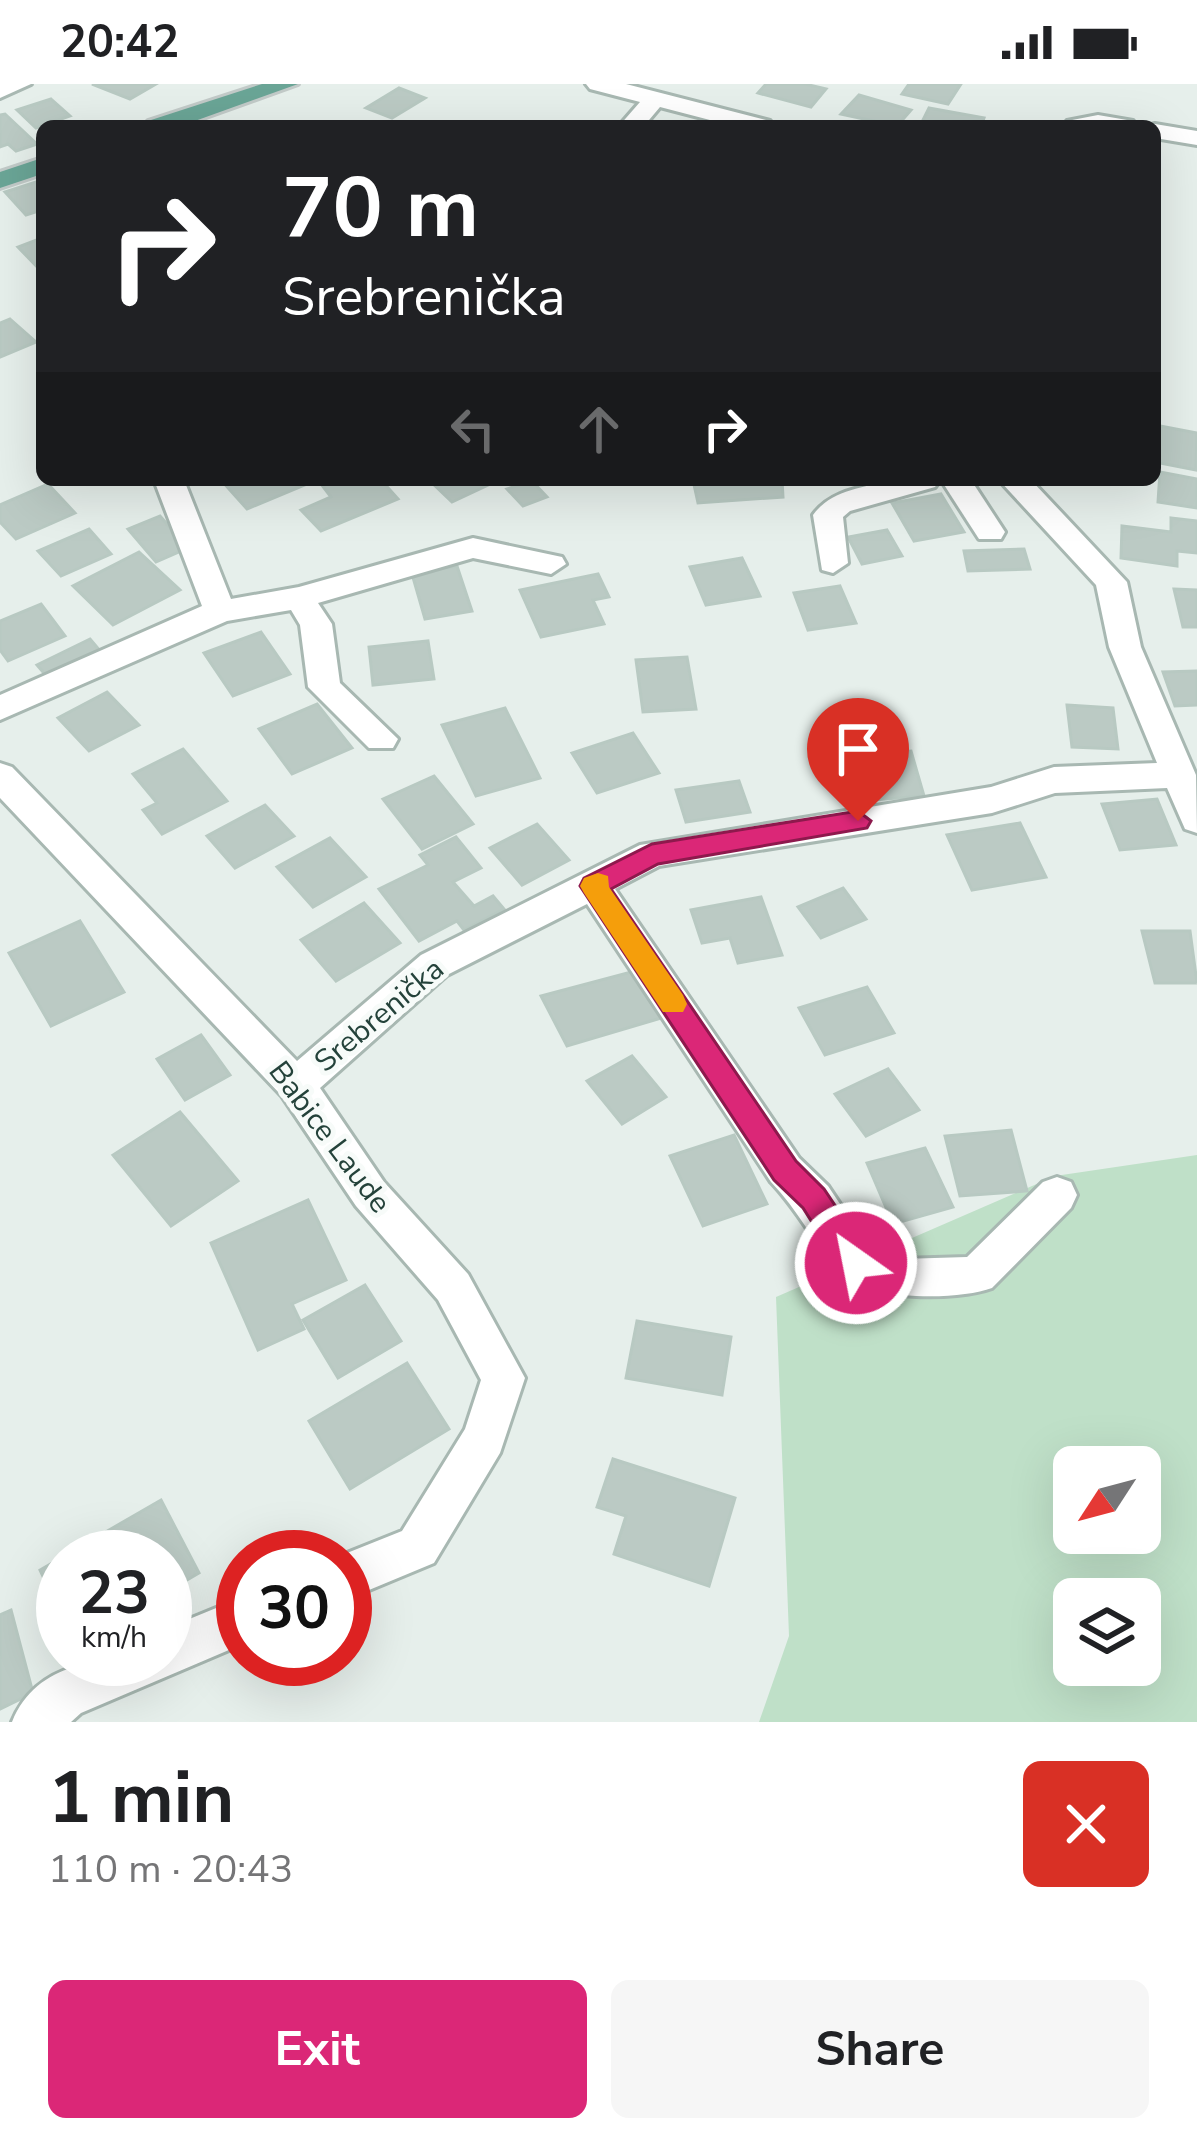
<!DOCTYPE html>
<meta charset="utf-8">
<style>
body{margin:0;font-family:"Nunito Sans",sans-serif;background:#f6f6f6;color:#202124;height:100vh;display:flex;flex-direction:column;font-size:45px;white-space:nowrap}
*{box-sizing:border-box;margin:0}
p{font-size:39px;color:#757577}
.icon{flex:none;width:66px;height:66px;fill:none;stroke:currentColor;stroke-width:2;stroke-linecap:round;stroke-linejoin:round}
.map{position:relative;height:1638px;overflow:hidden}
.details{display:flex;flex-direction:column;background:#fff;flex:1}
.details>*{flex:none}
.guide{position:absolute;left:36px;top:36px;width:1125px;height:366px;border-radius:18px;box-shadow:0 12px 48px #0002;background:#202124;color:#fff;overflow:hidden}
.needle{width:78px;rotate:234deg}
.tools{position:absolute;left:1053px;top:1362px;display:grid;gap:24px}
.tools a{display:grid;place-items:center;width:108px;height:108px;border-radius:18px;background:#fff;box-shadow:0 12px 48px #0002;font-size:60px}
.speed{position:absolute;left:36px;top:1446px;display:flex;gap:24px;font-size:60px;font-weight:700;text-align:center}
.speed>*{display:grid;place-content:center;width:156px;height:156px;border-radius:50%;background:#fff;box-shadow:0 12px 48px #0002;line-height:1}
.speed small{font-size:30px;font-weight:400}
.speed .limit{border:18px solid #d22;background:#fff;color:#111}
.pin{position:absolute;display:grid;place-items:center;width:102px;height:102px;color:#fff;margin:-123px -51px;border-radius:50% 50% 50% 0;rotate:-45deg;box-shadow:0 0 12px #0007}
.pin .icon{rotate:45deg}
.me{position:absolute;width:132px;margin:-66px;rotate:327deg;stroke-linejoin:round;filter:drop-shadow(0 0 9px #0008)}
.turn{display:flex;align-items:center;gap:42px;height:252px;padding:0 48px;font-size:54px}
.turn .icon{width:156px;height:156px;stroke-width:2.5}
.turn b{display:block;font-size:84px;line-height:102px}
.lanes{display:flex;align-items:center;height:114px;padding:0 48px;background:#0003;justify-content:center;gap:60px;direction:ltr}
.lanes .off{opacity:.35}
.round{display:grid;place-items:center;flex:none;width:126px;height:126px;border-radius:18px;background:#f6f6f6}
.headline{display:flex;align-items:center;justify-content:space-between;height:204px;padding:0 48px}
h1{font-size:72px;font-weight:700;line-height:90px}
.button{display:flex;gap:24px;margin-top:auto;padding:24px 48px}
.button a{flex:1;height:138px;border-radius:18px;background:#db2777;color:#fff;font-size:48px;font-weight:700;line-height:138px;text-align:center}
.button a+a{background:#f6f6f6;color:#202124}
.status{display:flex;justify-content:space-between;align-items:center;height:84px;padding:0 60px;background:#fff;direction:ltr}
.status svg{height:33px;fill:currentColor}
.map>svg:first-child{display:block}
.green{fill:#bfe0c8;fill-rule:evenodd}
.building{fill:#bbcac4;stroke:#b8c9c2;stroke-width:3}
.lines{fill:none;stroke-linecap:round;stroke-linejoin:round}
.minor-casing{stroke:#a8b8b2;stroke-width:6}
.major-casing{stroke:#c2cac8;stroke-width:6}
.minor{fill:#fff;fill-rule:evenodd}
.major{fill:#6aa596;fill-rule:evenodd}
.route{fill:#db2777;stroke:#8e194d;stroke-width:3}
.slow{fill:#f59e0b}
.labels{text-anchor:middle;stroke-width:10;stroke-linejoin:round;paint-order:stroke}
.street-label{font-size:30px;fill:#24423a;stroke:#f7fbf9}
</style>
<div class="status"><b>20:42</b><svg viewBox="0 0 49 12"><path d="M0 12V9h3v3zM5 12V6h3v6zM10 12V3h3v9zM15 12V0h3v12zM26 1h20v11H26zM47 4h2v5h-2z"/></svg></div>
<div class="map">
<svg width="1197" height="1638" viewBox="0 0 1197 1638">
<rect width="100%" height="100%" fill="#e6efeb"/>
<!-- green -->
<path class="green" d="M 1197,1071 L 1197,1638 L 759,1638 L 789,1552 L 776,1213 L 1055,1092 ZM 1074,1383 L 1140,1383 L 1140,1449 L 1074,1449 ZM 1074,1515 L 1140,1515 L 1140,1581 L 1074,1581 Z"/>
<!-- building -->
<g class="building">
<polygon points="92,0 156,0 130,15"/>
<polygon points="766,0 805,0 826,5 811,23 758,9"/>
<polygon points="909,0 961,0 948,20 902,10"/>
<polygon points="399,4 425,14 392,34 366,24"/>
<polygon points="859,11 911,26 897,42 841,30"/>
<polygon points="51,15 70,32 36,44 17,26"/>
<polygon points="929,24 984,34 981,42 920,42"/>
<polygon points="5,30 37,60 16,67 8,60 0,63 0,31"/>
<polygon points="42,96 42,126 26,131 5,108"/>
<polygon points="42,154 42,188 18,163"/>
<polygon points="10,235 36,258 0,273 0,239"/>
<polygon points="1155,341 1197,349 1196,386 1155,378"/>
<polygon points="1160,388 1197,395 1197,424 1158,418"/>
<polygon points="221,396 303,396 307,400 247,425"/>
<polygon points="381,396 398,415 321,447 301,426 331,413 318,396"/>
<polygon points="429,396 499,396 452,418"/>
<polygon points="693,396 782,396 783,413 698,419"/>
<polygon points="532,397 547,413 523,422 507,405"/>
<polygon points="48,400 75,429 16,455 0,438 0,421"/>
<polygon points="941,410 964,448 914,457 892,419"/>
<polygon points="160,432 188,464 156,478 128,445"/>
<polygon points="1171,434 1197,437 1197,469 1177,467 1177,482 1121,474 1122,442 1171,448"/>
<polygon points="89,445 111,470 61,492 38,467"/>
<polygon points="887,446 902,472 862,480 848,453"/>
<polygon points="1024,465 1030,485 968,487 964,467"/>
<polygon points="139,468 180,506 113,541 73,502"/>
<polygon points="742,474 760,512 706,521 690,483"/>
<polygon points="457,482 472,527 425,535 412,490"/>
<polygon points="598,490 609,513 593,516 604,540 541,553 520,506"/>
<polygon points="840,502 856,539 808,546 794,509"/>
<polygon points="1174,505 1197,506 1197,543 1183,543"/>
<polygon points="41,520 65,552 8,577 0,566 0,537"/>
<polygon points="261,548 290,590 233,612 204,569"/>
<polygon points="90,555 101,568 48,594 37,581"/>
<polygon points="428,557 434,595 373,601 369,563"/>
<polygon points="687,573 696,625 643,628 636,576"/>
<polygon points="1197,587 1197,621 1175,622 1163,588"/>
<polygon points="107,608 139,641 89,667 58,634"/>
<polygon points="317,620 352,664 292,690 259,645"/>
<polygon points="1067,621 1113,624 1118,665 1072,663"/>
<polygon points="505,624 540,694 476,712 442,641"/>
<polygon points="633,649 659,689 597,709 572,669"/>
<polygon points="183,665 227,717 162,750 143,726 157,719 133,690"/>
<polygon points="911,667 924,712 849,718 837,672"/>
<polygon points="434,692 473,740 422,765 383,715"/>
<polygon points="739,697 750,728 686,738 676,706"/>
<polygon points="1157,715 1176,761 1120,766 1102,720"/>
<polygon points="265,721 294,752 235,784 207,752"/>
<polygon points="1020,739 1046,793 972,806 947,751"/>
<polygon points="537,740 569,776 522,801 490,764"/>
<polygon points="456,753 481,784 453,798 474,822 493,812 504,825 464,846 457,837 419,857 379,805 428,781 420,771"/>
<polygon points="330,754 366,793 313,823 277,783"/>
<polygon points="843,804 866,835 821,854 798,823"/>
<polygon points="761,813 782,871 738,879 730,854 702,859 691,826"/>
<polygon points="364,819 400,859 336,897 301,856"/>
<polygon points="80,837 124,908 51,942 9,869"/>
<polygon points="1142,847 1190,847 1197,899 1155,899"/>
<polygon points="635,887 661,934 567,962 541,912"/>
<polygon points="867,903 894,949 825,971 799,924"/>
<polygon points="201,951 230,991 185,1016 157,975"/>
<polygon points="632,972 666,1013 622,1040 587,997"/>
<polygon points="888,985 919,1026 866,1052 835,1010"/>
<polygon points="180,1028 238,1097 171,1142 113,1071"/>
<polygon points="1011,1046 1027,1107 960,1112 945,1052"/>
<polygon points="734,1051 767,1120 703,1142 670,1072"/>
<polygon points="925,1064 953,1123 893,1140 867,1079"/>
<polygon points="308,1116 346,1196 292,1220 304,1245 258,1266 211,1159"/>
<polygon points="365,1201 401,1257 338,1294 303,1236"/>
<polygon points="637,1237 731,1253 722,1311 626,1294"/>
<polygon points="407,1279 449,1345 350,1405 309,1337"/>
<polygon points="613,1375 735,1414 709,1502 614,1470 626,1432 597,1423"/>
<polygon points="161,1416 199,1489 165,1509 165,1473 63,1473 63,1535 40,1486"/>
<polygon points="11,1526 33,1609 0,1625 0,1531"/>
</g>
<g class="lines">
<defs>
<g id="minor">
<polygon points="0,0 31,0 0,14"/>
<polygon points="586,0 626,0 770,37 773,42 733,42 660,23 644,42 619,42 640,18 590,5"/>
<polygon points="1098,31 1133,37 1136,42 1064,42 1067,37"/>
<polygon points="1155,40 1197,47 1197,61 1155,54 1155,42 1146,42"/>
<polygon points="154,396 184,396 231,515 299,503 473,454 562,473 566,480 551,490 473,474 318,519 332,540 340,599 398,655 393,664 369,664 308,603 300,541 291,526 227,537 0,636 0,611 202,522"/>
<path d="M 891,396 L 940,396 L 935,403 L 850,427 L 843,433 L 848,479 L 833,489 L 822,486 L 813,431 C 831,406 862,404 891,396 Z"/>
<polygon points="941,396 971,396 1005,448 1001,455 979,455"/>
<path d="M 999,396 L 1031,396 L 1127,498 L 1141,563 L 1196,691 L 1197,749 L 1185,745 L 1167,704 L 1055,709 L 992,729 L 659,782 L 615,805 L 799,1074 L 828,1102 L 870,1165 L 902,1175 L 967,1173 L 1043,1098 L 1057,1093 L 1071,1098 L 1077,1111 L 1071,1124 L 992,1204 C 957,1217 864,1217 839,1188 C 814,1159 798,1126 771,1098 L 587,820 L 447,891 L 320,1004 L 384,1098 L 468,1190 L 525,1294 L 500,1369 L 434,1479 L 345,1516 L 345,1473 L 337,1473 L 402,1447 L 465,1345 L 481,1296 L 438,1216 L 356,1122 L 282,1012 L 0,714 L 0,679 L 12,683 L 297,977 L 421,871 L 640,761 L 991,703 L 1054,683 L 1157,679 L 1109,563 L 1096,501 Z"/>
<path d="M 243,1513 L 243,1560 L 81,1629 L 71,1638 L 12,1638 C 38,1574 106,1575 165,1575 L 165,1545 Z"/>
</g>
<g id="major">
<polygon points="262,0 298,0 181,42 145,42 148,37"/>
<polygon points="42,74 42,90 0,104 0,88"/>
</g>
</defs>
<!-- minor casing -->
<use href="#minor" class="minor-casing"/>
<!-- major casing -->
<use href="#major" class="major-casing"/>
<!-- minor -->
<use href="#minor" class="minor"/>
<!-- major -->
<use href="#major" class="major"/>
</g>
<!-- route -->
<polygon class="route" points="858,727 871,737 867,744 658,780 611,805 796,1077 824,1105 867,1169 871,1179 867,1189 856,1193 844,1189 803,1124 774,1096 580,802 584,794 652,760"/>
<!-- slow -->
<polygon class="slow" points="598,789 608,792 609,803 683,911 687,920 683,928 663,928 584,809 580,802 584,794"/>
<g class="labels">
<!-- street labels -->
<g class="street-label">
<text transform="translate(379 931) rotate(-40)" y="10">Srebrenička</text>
<text transform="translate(330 1053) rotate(53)" y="10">Babice Laude</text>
</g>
</g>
</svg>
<div class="tools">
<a><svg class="needle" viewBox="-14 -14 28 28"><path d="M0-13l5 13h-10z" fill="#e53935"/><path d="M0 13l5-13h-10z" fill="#757577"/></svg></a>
<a><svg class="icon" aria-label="layers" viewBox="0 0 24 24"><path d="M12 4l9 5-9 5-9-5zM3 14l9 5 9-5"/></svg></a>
</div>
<div class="speed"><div>23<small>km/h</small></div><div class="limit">30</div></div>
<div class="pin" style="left:858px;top:737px;background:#d93025"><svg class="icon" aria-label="arrive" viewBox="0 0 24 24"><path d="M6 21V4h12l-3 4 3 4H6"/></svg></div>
<svg class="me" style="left:856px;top:1179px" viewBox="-20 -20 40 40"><circle r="17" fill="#db2777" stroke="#fff" stroke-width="3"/><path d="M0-11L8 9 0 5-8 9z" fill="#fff"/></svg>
<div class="guide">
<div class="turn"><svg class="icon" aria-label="right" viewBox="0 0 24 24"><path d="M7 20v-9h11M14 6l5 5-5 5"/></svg><div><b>70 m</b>Srebrenička</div></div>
<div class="lanes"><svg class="icon off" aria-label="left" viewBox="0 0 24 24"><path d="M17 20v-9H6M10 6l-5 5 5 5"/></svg><svg class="icon off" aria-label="ahead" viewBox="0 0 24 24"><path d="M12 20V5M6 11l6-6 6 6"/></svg><svg class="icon" aria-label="right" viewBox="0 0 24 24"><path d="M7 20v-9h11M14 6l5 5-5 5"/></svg></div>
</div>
</div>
<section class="details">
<div class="headline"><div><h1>1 min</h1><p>110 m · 20:43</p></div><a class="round" style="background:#d93025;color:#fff"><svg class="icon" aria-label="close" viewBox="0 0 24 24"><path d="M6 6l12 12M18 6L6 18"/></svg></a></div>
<div class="button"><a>Exit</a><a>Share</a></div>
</section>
